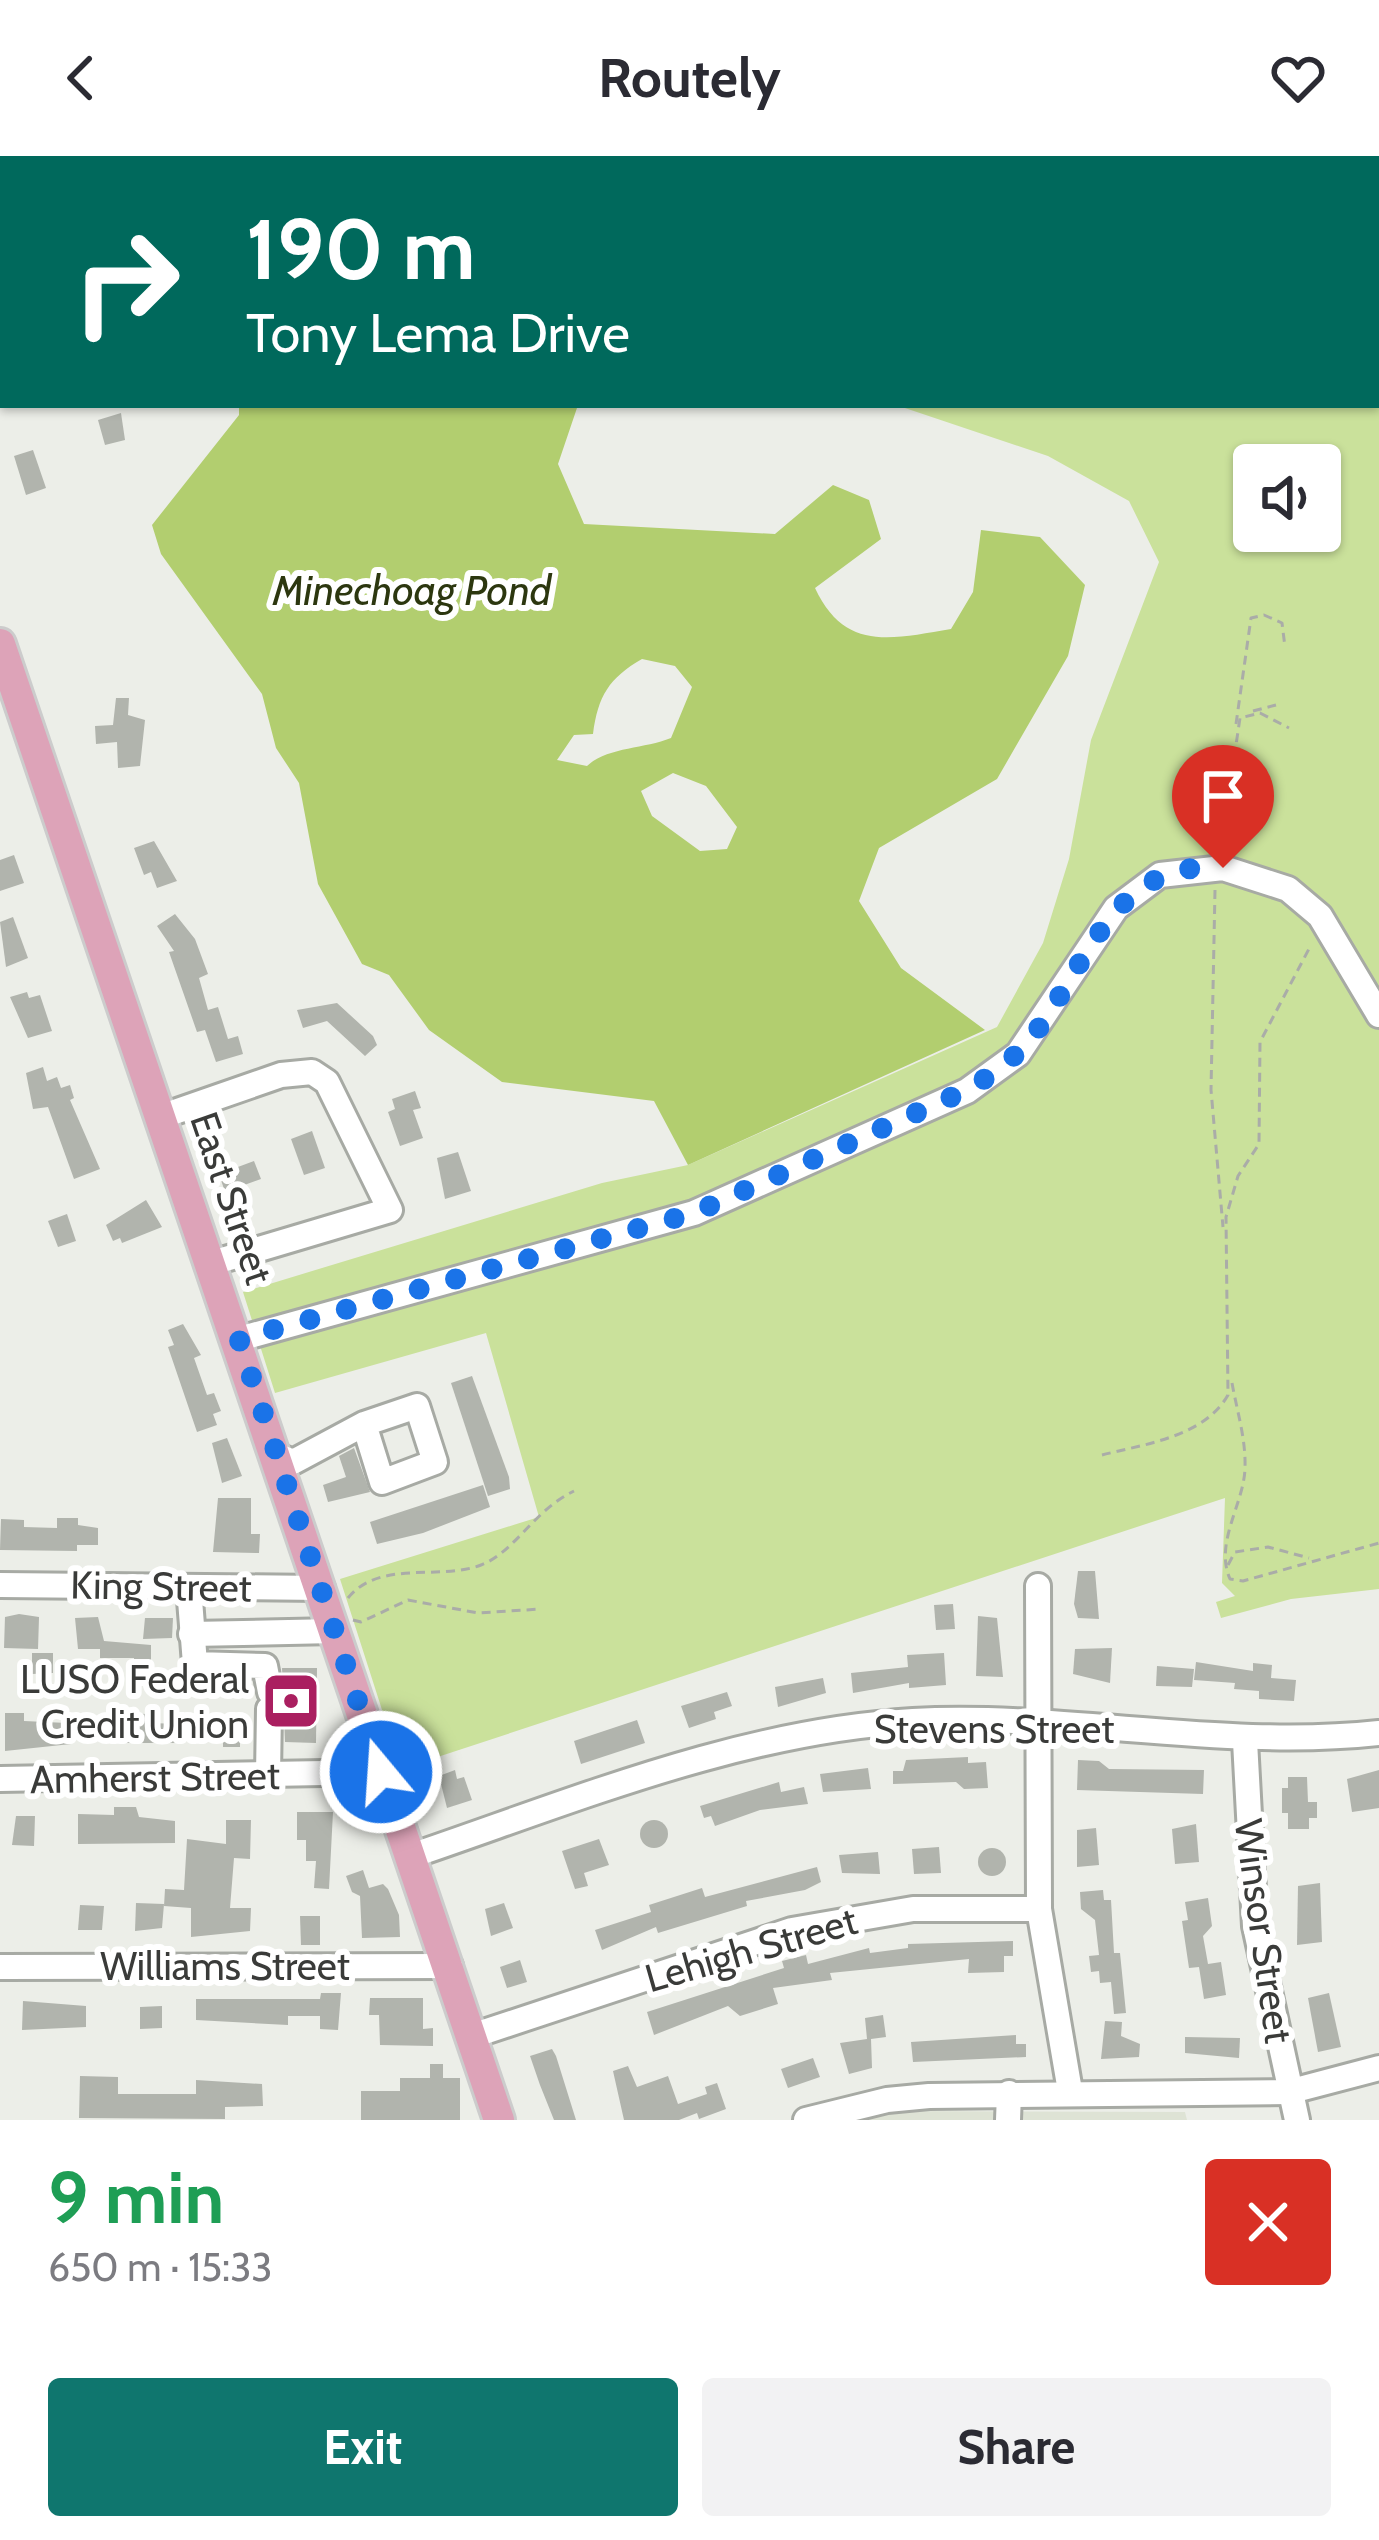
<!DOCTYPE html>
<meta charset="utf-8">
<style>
body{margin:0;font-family:Cabin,sans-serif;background:#f2f2f3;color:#2b2b33;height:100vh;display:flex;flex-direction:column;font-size:45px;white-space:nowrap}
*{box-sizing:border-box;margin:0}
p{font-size:39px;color:#7c7c81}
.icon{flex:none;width:66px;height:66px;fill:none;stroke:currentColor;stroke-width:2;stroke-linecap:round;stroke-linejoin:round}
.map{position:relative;height:1964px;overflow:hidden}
.panel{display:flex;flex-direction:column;background:#fff;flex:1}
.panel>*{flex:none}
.banner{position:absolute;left:0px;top:0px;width:1380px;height:252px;box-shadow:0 3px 9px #0004;background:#00695c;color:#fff;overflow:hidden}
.tools{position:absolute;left:1233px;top:288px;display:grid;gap:24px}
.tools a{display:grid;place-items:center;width:108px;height:108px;border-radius:12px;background:#fff;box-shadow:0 3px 9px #0004;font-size:60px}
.pin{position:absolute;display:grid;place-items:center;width:102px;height:102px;color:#fff;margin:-123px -51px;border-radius:50% 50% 50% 0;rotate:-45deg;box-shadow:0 0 12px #0007}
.pin .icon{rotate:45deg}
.me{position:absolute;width:132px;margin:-66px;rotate:342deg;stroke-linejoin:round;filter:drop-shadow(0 0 9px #0008)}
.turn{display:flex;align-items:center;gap:42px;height:252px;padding:0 48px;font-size:54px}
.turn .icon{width:156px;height:156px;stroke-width:2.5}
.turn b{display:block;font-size:84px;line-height:102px}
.round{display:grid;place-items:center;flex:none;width:126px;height:126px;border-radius:12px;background:#f2f2f3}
.head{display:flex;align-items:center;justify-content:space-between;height:204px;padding:0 48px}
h1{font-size:72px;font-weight:800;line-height:90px;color:#1e9e55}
.cta{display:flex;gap:24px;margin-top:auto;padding:24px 48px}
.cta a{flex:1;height:138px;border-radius:12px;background:#0f766e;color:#fff;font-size:48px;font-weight:800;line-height:138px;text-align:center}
.cta a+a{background:#f2f2f3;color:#2b2b33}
header{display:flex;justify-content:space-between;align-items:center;height:156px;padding:0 48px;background:#fff;font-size:54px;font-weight:800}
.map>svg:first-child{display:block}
.built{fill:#dee3d5}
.green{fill:#cae19b;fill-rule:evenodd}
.water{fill:#b2ce6f;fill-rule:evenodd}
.building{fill:#b1b4ad}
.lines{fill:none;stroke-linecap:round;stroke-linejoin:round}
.minor-casing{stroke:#a7aaa4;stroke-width:30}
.major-casing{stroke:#ccc;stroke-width:36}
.path{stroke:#aaaca8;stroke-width:3;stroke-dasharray:9 6;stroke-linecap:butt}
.minor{stroke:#fff;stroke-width:24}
.major{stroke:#dda3b8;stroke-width:30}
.route{stroke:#1a73e8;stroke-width:21;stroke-dasharray:0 37.8}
.labels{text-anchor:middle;stroke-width:12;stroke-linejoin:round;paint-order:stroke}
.street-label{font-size:39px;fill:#3a3b39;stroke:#fff}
.poi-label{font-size:39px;fill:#3a3b39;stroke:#fff;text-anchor:end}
.water-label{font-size:42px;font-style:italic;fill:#2c370f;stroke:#fff}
</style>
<header><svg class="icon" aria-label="back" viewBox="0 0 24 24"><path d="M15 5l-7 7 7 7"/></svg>Routely<svg class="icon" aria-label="heart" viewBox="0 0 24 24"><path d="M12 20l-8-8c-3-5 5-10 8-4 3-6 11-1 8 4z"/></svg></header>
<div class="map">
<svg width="1379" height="1964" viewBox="0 0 1379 1964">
<rect width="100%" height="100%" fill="#eceee8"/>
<!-- built -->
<polygon class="built" points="902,1955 1185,1956 1187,1964 858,1964"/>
<!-- green -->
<path class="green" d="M 1081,0 L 1379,0 L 1379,1433 L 1291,1443 L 1221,1462 L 1216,1446 L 1235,1440 L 1222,1427 L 1225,1342 L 401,1613 L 340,1423 L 539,1361 L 486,1177 L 275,1237 L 243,1136 L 602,1027 L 688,1009 L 997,871 L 1043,787 L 1069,703 L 1091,584 L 1159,406 L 1129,345 L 1048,300 L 896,249 L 1377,249 L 1377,3 L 1078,3 ZM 1254,309 L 1320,309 L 1320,375 L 1254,375 Z"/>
<!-- water -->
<g class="water">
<polygon points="137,0 887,0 137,3"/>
<path d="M 239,249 L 578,249 L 558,308 L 584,368 L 775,378 L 833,329 L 869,344 L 881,383 L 815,432 C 845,496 891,483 951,473 L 973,436 L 981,374 L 1040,381 L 1085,429 L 1068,500 L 997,623 L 879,692 L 859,745 L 901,812 L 985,874 L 688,1009 L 654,945 L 502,926 L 429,874 L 389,819 L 362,808 L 318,728 L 299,627 L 276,592 L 262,538 L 161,398 L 152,369 L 239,259 ZM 642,503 L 675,510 L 692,531 L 671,582 C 644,593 607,591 587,610 L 557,604 L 574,579 L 593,578 C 598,540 609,522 642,503 ZM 673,617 L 706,630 L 737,671 L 727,693 L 700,695 L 652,660 L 641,635 Z"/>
</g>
<!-- building -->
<g class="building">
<polygon points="121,257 125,284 105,289 98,264"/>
<polygon points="33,294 46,332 26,339 14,300"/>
<polygon points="116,542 129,542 128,559 145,564 140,610 118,612 117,586 96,588 95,570 113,569"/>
<polygon points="154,685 177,725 157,732 151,716 144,719 134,692"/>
<polygon points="14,699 24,727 0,735 0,704"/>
<polygon points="175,758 195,783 208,818 199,822 208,854 218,851 228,883 238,880 243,898 216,906 205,874 197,876 169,796 174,795 157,770"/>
<polygon points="13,761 28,802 6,811 0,766"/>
<polygon points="27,836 29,842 40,839 52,875 28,882 10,841"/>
<polygon points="337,847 373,880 377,889 365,900 327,865 303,872 297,854"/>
<polygon points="43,911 47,925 57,921 61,932 70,929 74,942 70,944 100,1013 74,1023 48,951 33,953 26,917"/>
<polygon points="415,935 421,952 413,954 423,982 400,990 388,956 395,953 392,943"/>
<polygon points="312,975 325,1012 304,1019 291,983"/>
<polygon points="458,996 471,1035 445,1043 437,1002"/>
<polygon points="254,1005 261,1023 225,1036 219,1018"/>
<polygon points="146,1044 162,1071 122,1087 120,1082 113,1085 106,1069"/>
<polygon points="67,1058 76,1085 58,1091 48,1065"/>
<polygon points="183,1168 201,1199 194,1202 207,1239 214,1237 221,1255 213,1258 217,1269 197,1276 168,1191 174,1189 168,1174"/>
<polygon points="472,1220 509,1321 510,1333 488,1340 451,1227"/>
<polygon points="227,1282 242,1320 222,1327 212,1287"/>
<polygon points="354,1292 370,1336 328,1346 323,1329 346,1321 339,1300"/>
<polygon points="483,1329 490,1351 423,1377 377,1388 370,1366"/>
<polygon points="218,1342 251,1342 251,1378 260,1378 259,1397 213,1396"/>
<polygon points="57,1362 78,1362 78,1369 98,1372 98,1389 77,1389 77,1395 0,1394 1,1363 24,1364 24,1371 57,1372"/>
<polygon points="1078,1415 1095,1415 1099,1463 1078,1462 1074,1448"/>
<polygon points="953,1448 955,1473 936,1474 934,1449"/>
<polygon points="19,1458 39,1461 38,1493 4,1492 5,1461"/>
<polygon points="978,1460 997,1462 1003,1521 976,1520"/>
<polygon points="98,1461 104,1485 151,1489 151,1511 134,1510 134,1502 100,1502 100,1493 78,1493 75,1462"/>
<polygon points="145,1462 173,1462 172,1482 143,1483"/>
<polygon points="1112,1492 1110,1527 1073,1518 1075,1493"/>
<polygon points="32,1497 53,1497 53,1517 32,1518"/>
<polygon points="944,1497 946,1529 909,1532 909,1527 853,1537 851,1517 908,1511 907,1499"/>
<polygon points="1196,1506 1253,1515 1253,1507 1272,1509 1271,1522 1296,1524 1294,1545 1259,1543 1259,1535 1234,1533 1235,1527 1194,1524"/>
<polygon points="1157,1510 1194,1513 1192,1531 1156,1530"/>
<polygon points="282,1512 317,1512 316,1587 285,1586"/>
<polygon points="823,1522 826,1537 778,1551 775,1531"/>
<polygon points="727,1536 732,1550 714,1556 716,1563 689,1572 681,1550"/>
<polygon points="5,1557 24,1557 24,1565 67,1567 71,1588 5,1595"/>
<polygon points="113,1557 148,1558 148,1567 184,1568 184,1587 112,1587"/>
<rect x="223" y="1562" width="17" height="29"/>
<polygon points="637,1564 645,1587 581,1608 574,1585"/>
<polygon points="968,1601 968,1607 986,1606 988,1632 964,1633 956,1626 893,1628 893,1615 903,1615 906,1604"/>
<polygon points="1078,1604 1099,1605 1109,1613 1204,1614 1203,1638 1077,1634"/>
<polygon points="868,1612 871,1633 823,1636 820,1618"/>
<polygon points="455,1614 457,1623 464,1621 472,1644 447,1652 439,1620"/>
<polygon points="1379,1614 1379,1652 1352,1656 1347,1623"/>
<polygon points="1288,1621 1307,1621 1308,1646 1317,1646 1317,1662 1309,1662 1309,1673 1288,1673 1288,1657 1282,1657 1282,1632 1288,1632"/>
<polygon points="779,1626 781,1636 804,1631 808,1648 760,1654 715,1670 711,1660 704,1662 700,1650"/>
<polygon points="114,1651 136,1651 139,1661 175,1665 175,1687 78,1688 78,1658 114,1659"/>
<polygon points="297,1656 333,1656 329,1733 314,1732 316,1705 306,1705 306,1684 297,1684"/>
<polygon points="16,1660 35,1660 34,1690 12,1689"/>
<polygon points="226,1664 251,1664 250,1703 234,1702 230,1752 251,1752 250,1775 191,1781 191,1752 164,1750 165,1733 184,1734 187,1683 226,1688"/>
<circle cx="654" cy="1678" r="14"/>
<polygon points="1196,1668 1199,1706 1175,1708 1172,1673"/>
<polygon points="1096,1672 1099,1709 1077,1711 1077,1674"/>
<polygon points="599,1683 609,1709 584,1717 588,1730 575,1733 562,1695"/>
<polygon points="939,1691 941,1717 914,1718 912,1693"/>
<circle cx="992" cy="1706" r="14"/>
<polygon points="878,1696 880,1718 842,1717 839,1699"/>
<polygon points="817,1711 821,1726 805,1734 746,1745 747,1750 658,1777 656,1771 602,1794 595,1774 651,1756 649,1749 702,1732 705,1741"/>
<polygon points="363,1714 369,1732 383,1728 388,1733 399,1759 400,1781 362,1782 360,1740 352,1736 346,1720"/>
<polygon points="1320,1727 1322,1786 1297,1789 1298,1730"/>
<polygon points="1103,1734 1104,1744 1111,1744 1114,1797 1120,1797 1126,1857 1114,1858 1111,1826 1100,1827 1099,1815 1091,1816 1089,1800 1099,1799 1095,1764 1081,1753 1080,1736"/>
<polygon points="1208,1742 1212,1770 1203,1780 1208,1808 1221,1806 1226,1839 1204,1843 1199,1811 1189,1812 1182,1765 1188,1764 1185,1746"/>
<polygon points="136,1747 164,1748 162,1772 135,1775"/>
<polygon points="504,1747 513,1772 491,1780 485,1753"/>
<polygon points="80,1749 104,1750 102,1774 78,1774"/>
<polygon points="300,1760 320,1760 320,1789 301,1789"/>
<polygon points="1013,1785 1013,1800 1004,1800 1004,1816 968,1817 969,1803 830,1817 832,1824 773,1832 778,1848 740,1860 728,1850 654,1879 647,1856 784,1812 782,1805 806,1799 808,1808 869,1792 870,1797 908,1792 908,1788"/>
<polygon points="520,1804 527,1826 507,1832 500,1811"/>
<polygon points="321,1837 341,1837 338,1874 320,1873 320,1860 288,1860 288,1869 196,1864 196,1843 320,1843"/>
<polygon points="1329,1837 1341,1891 1318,1896 1308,1842"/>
<polygon points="370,1842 423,1842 423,1873 433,1872 433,1890 380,1889 379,1859 369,1859"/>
<polygon points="23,1845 86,1850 86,1871 22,1874"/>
<polygon points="162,1850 162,1872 140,1873 140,1851"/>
<polygon points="883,1859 886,1881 871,1883 872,1912 849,1918 840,1887 867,1883 865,1862"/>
<polygon points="1105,1865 1122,1866 1121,1880 1140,1888 1139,1901 1101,1903"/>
<polygon points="1016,1879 1016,1888 1026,1888 1026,1901 913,1906 911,1886"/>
<polygon points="1185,1881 1240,1882 1239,1902 1185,1897"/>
<polygon points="552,1893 556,1900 576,1964 554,1964 540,1929 530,1900"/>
<polygon points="813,1902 820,1921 788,1932 781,1913"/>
<polygon points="430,1908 443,1908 443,1922 460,1922 460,1964 361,1964 361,1935 400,1935 400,1922 430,1922"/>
<polygon points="628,1910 637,1931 668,1920 678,1948 707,1938 705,1931 717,1927 726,1953 699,1963 697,1957 679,1964 624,1964 613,1915"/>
<polygon points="80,1920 118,1921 118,1938 196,1938 196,1924 262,1928 263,1950 225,1951 225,1963 79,1962"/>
</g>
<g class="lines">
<defs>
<g id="minor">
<polyline points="163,960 281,919 312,916 327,926 390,1054 212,1107"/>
<polyline points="239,1183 694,1057 967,935 1018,898 1116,752 1160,719 1223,712 1288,733 1320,760 1379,859"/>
<polyline points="283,1302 293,1306 364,1268 417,1250 435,1306 382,1326 364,1268"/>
<polyline points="0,1429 322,1432"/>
<polyline points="1038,1430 1039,1753 1070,1935"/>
<polyline points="189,1431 195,1508 265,1510 270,1536"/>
<polyline points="191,1478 335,1475"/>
<polyline points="1245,1585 1255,1770 1297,1964"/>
<polyline points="268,1620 269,1553"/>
<polyline points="0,1623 381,1616"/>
<path d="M 411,1700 C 573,1645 740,1575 913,1565 C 1069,1557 1223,1594 1379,1577"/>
<polyline points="0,1811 450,1810"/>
<polyline points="472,1880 792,1774 913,1753 1039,1753"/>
<polyline points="806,1964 887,1944 929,1940 1288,1936 1379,1912"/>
<polyline points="1008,1964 1009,1937"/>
</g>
<polyline id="major" points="0,488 499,1964"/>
</defs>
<!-- minor casing -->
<use href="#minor" class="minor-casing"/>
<!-- major casing -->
<use href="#major" class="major-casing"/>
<!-- path -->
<g class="path">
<polyline points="1253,555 1276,549"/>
<polyline points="1236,568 1251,462 1264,459 1282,467 1285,491"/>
<polyline points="1221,690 1240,562 1260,557 1289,572"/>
<polyline points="1215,734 1211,934 1223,1071"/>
<path d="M 1232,1227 C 1237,1255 1246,1283 1245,1312 C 1244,1348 1214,1387 1230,1423 L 1243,1425 L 1379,1387"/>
<path d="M 1102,1299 C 1145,1288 1204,1281 1228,1239 L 1226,1061 L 1238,1020 L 1259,988 L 1260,886 L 1311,789"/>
<polyline points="1228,1409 1235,1396 1268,1391 1309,1402"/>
<path d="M 348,1442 C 380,1403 439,1425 481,1409 C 515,1396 533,1355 574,1335"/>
<polyline points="353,1464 361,1466 408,1444 478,1457 541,1453"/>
</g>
<!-- minor -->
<use href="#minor" class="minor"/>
<!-- major -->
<use href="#major" class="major"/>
</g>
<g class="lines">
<!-- route -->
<path class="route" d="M 381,1616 L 239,1183 L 694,1057 L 967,934 C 992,919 1013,904 1032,881 C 1088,810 1113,702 1223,712"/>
</g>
<!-- icons -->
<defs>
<symbol id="bank-square" viewBox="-11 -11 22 22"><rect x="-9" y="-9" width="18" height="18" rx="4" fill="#aa1f60" stroke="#fff"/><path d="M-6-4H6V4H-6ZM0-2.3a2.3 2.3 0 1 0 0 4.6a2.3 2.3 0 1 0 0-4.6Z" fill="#fff"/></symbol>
</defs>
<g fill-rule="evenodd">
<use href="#bank-square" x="258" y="1512" width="66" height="66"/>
</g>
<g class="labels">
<!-- street labels -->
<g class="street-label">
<text transform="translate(232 1042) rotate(71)" y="14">East Street</text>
<text transform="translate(161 1430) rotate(1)" y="14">King Street</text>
<text x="994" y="1587">Stevens Street</text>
<text transform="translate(155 1621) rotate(-1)" y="14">Amherst Street</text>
<text transform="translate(1264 1775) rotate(82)" y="14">Winsor Street</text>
<text transform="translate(751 1793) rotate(-16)" y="14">Lehigh Street</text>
<text x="225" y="1824">Williams Street</text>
</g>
<!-- poi labels -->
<g class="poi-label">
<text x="249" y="1537">LUSO Federal<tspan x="249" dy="45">Credit Union</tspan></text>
</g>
<!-- water labels -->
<g class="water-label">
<text x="412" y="449">Minechoag Pond</text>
</g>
</g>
</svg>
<div class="tools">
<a><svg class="icon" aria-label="sound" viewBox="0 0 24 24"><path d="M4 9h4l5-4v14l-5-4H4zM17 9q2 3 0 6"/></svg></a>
</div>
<div class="pin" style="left:1223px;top:712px;background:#d93025"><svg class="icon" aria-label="arrive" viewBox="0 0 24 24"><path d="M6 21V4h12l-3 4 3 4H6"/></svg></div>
<svg class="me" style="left:381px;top:1616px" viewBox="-20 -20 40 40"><circle r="17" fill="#1a73e8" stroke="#fff" stroke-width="3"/><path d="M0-11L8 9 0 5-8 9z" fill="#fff"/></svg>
<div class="banner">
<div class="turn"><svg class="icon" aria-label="right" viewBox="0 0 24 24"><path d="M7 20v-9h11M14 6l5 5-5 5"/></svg><div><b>190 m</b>Tony Lema Drive</div></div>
</div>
</div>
<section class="panel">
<div class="head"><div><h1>9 min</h1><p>650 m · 15:33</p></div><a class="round" style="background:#d93025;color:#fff"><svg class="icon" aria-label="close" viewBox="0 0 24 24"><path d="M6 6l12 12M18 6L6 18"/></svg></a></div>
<div class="cta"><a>Exit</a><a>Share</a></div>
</section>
